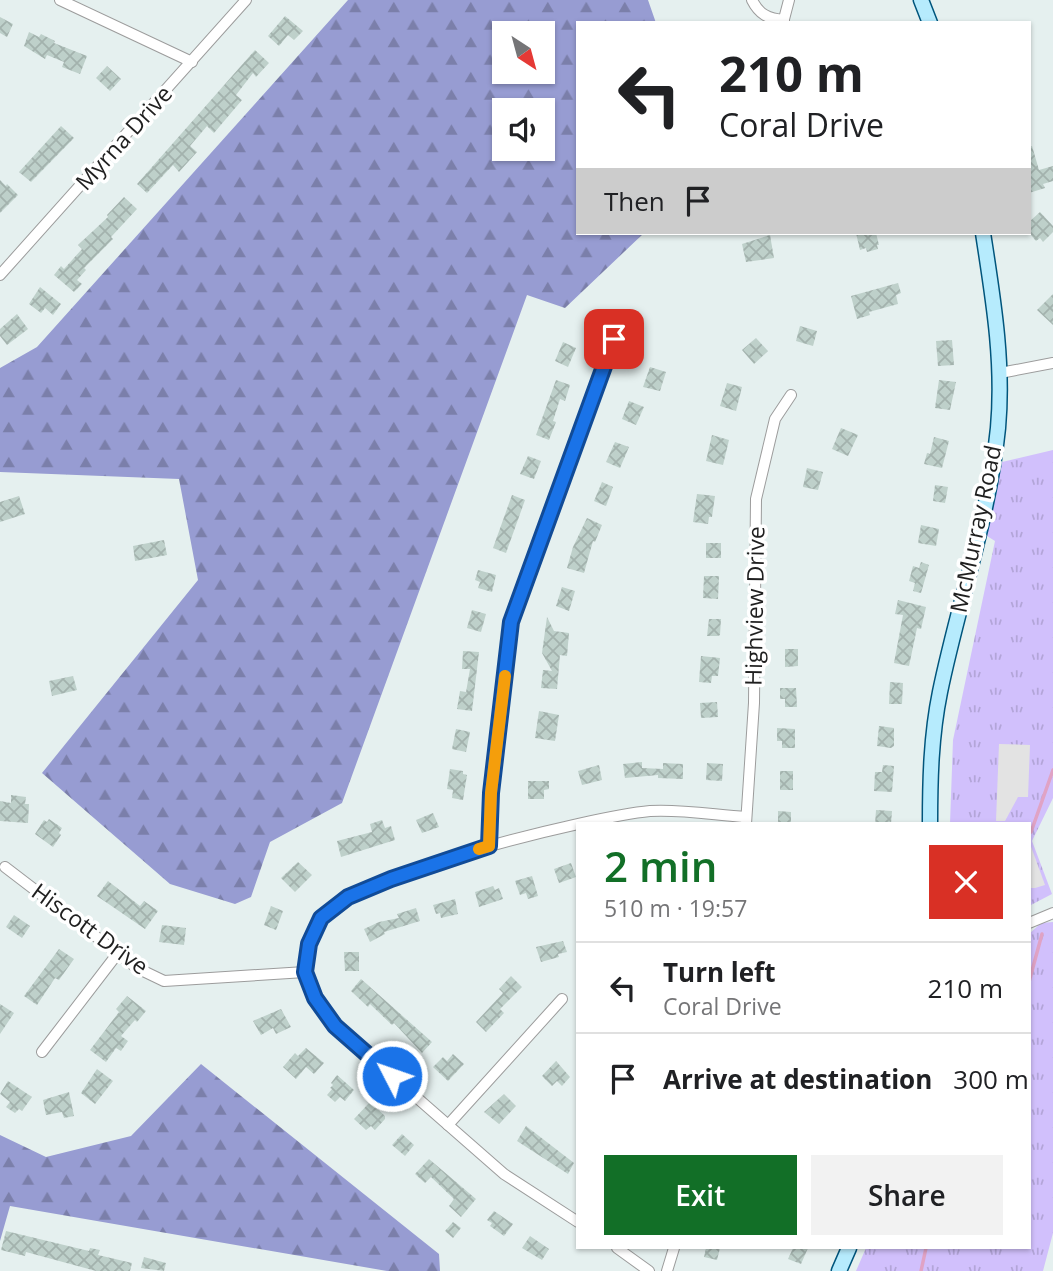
<!DOCTYPE html>
<meta charset="utf-8">
<style>
body{margin:0;font-family:"Open Sans",sans-serif;background:#f2f2f2;color:#202124;height:100vh;display:flex;flex-direction:column;font-size:26px;white-space:nowrap}
*{box-sizing:border-box;margin:0}
p{font-size:23px;color:#757577}
.icon{flex:none;width:38px;height:38px;fill:none;stroke:currentColor;stroke-width:2;stroke-linecap:round;stroke-linejoin:round}
.map{position:relative;flex:1;overflow:hidden}
.details{position:absolute;left:576px;top:822px;width:455px;height:427px;display:flex;flex-direction:column;background:#fff;border-radius:0px;box-shadow:0 2px 5px #0004}
.details>*{flex:none}
.banner{position:absolute;left:576px;top:21px;width:455px;height:214px;border-radius:0px;box-shadow:0 2px 5px #0004;background:#fff;color:#202124;overflow:hidden}
.needle{width:46px;rotate:144deg}
.buttons{position:absolute;left:492px;top:21px;display:grid;gap:14px}
.buttons a{display:grid;place-items:center;width:63px;height:63px;border-radius:0px;background:#fff;box-shadow:0 2px 5px #0004;font-size:35px}
.pin{position:absolute;display:grid;place-items:center;width:60px;height:60px;color:#fff;margin:-30px;border-radius:14px;box-shadow:0 4px 10px #0006}
.me{position:absolute;width:77px;margin:-38px;rotate:311deg;stroke-linejoin:round;filter:drop-shadow(0 0 5px #0008)}
.turn{display:flex;align-items:center;gap:24px;height:147px;padding:0 28px;font-size:32px}
.turn .icon{width:91px;height:91px;stroke-width:2.5}
.turn b{display:block;font-size:49px;line-height:60px}
.then{display:flex;align-items:center;height:66px;padding:0 28px;background:#0003;gap:14px;font-size:26px}
.round{display:grid;place-items:center;flex:none;width:74px;height:74px;border-radius:0px;background:#f2f2f2}
.headline{display:flex;align-items:center;justify-content:space-between;height:119px;padding:0 28px}
h1{font-size:42px;font-weight:600;line-height:52px;color:#126f27}
.cta{display:flex;gap:14px;margin-top:auto;padding:14px 28px}
.cta a{flex:1;height:80px;border-radius:0px;background:#126f27;color:#fff;font-size:28px;font-weight:600;line-height:80px;text-align:center}
.cta a+a{background:#f2f2f2;color:#202124}
ul{padding:0;list-style:none}
li{display:flex;align-items:center;gap:21px;height:91px;padding:0 28px;border-top:2px solid #e0e0e0}
li div{flex:1}
li b{display:block;font-size:26px}
li em{font-style:normal}
.map>svg:first-child{display:block}
.forest{fill:url(#forest-firs);fill-rule:evenodd}
.park{fill:url(#park-tufts)}
.parking{fill:#e3e3e3}
.lines{fill:none;stroke-linecap:round;stroke-linejoin:round}
.stream{stroke:#e0a3c5;stroke-width:3.5}
.building{fill:url(#building-cross-hatch)}
.minor-casing{stroke:#9c9c9c;stroke-width:12}
.secondary-casing{stroke:#00557c;stroke-width:17}
.minor{stroke:#fff;stroke-width:10}
.secondary{stroke:#b6ebfd;stroke-width:14}
.route-casing{stroke:#114b97;stroke-width:18}
.route{stroke:#1a73e8;stroke-width:12}
.slow{stroke:#f59e0b;stroke-width:12}
.labels{text-anchor:middle;stroke-width:7;stroke-linejoin:round;paint-order:stroke}
.street-label{font-size:23px;fill:#1f1f1f;stroke:#fff}
</style>
<div class="map">
<svg width="1053" height="1271" viewBox="0 0 1053 1271">
<defs>
<pattern id="forest-firs" width="22" height="20" patternUnits="userSpaceOnUse" patternTransform="scale(1.75)"><rect width="22" height="20" fill="#979cd2"/><path d="M5 1l3.5 6h-7zM16 11l3.5 6h-7z" fill="#7b7faa"/></pattern>
<pattern id="park-tufts" width="24" height="20" patternUnits="userSpaceOnUse" patternTransform="scale(1.75)"><rect width="24" height="20" fill="#d1c0fc"/><path d="M3 7l-1-3M5 7V3M7 7l1-3M15 17l-1-3M17 17v-4M19 17l1-3" fill="none" stroke="#b3a5d8"/></pattern>
<pattern id="building-cross-hatch" width="8" height="8" patternUnits="userSpaceOnUse" patternTransform="scale(1.75)"><rect width="8" height="8" fill="#bed0ca"/><path d="M0 0l8 8M0 8l8-8" fill="none" stroke="#a3b2ad"/></pattern>
</defs>
<rect width="100%" height="100%" fill="#e5f0ef"/>
<!-- forest -->
<g class="forest">
<path d="M 348,0 L 648,0 L 656,23 L 578,23 L 578,233 L 644,233 L 565,308 L 527,295 L 342,803 L 270,842 L 251,897 L 235,904 L 170,884 L 42,773 L 198,580 L 179,479 L 0,472 L 0,368 L 37,347 ZM 504,33 L 542,33 L 542,72 L 504,72 ZM 504,110 L 542,110 L 542,149 L 504,149 Z"/>
<polygon points="201,1064 439,1254 440,1271 387,1271 10,1206 0,1241 0,1135 46,1157 131,1136"/>
</g>
<!-- park -->
<g class="park">
<polygon points="1053,450 1053,798 1032,841 1052,894 1029,906 1029,824 950,824 953,740 995,541 987,536 1002,462"/>
<polygon points="1053,922 1053,1233 1043,1271 856,1271 866,1248 1029,1248 1029,934 1041,923"/>
</g>
<!-- parking -->
<g class="parking">
<polygon points="999,744 1030,745 1028,797 1018,797 1005,821 996,821"/>
<polygon points="1029,841 1045,885 1035,888 1029,888"/>
</g>
<g class="lines">
<!-- stream -->
<g class="stream">
<polyline points="1031,832 1053,770"/>
<polyline points="1029,995 1029,982 1042,934"/>
<polyline points="921,1271 926,1248"/>
</g>
</g>
<!-- building -->
<g class="building">
<polygon points="285,16 303,31 294,40 288,35 279,46 268,36"/>
<polygon points="0,17 13,24 7,37 0,33"/>
<polygon points="29,32 39,37 41,34 55,41 54,43 87,56 80,74 62,67 64,62 47,55 45,59 24,46"/>
<polygon points="255,50 269,63 256,77 253,73 236,95 242,100 214,133 207,126 190,146 197,152 179,172 173,165 147,193 137,184"/>
<polygon points="107,66 121,79 110,91 96,78"/>
<polygon points="61,126 74,138 31,182 19,172"/>
<polygon points="1032,146 1039,170 1053,166 1053,181 1043,184 1045,188 1029,193 1029,147"/>
<polygon points="0,180 6,186 7,184 18,195 0,213"/>
<polygon points="124,197 137,209 111,237 113,239 84,268 86,270 77,280 82,284 74,292 54,275 61,266 64,269 82,249 78,245 108,217 107,215"/>
<polygon points="1040,212 1053,226 1053,232 1043,242 1040,238 1036,241 1029,233 1029,222"/>
<polygon points="856,233 876,233 879,245 877,245 878,249 867,252 866,248 860,250"/>
<polygon points="770,235 774,258 746,262 742,244"/>
<polygon points="898,283 901,293 896,295 898,304 869,312 870,315 857,319 851,296"/>
<polygon points="40,287 61,304 53,315 45,308 41,313 29,304"/>
<polygon points="1053,294 1053,325 1037,310"/>
<polygon points="17,314 28,329 7,345 0,336 0,329"/>
<polygon points="800,326 817,331 813,346 796,341"/>
<polygon points="756,338 768,351 754,364 742,350"/>
<polygon points="952,340 954,365 938,366 936,341"/>
<polygon points="563,342 576,348 568,367 555,361"/>
<polygon points="650,367 666,372 660,391 643,387"/>
<polygon points="556,380 570,385 565,401 560,399 553,421 556,422 549,440 536,435"/>
<polygon points="939,380 956,382 950,410 935,408"/>
<polygon points="727,383 742,387 736,411 720,406"/>
<polygon points="629,401 644,407 636,425 622,419"/>
<polygon points="841,428 858,435 848,456 832,449"/>
<polygon points="712,435 729,440 723,465 706,461"/>
<polygon points="934,437 949,441 942,468 924,464 927,453 930,454"/>
<polygon points="615,442 629,447 620,468 606,462"/>
<polygon points="528,456 541,461 534,479 520,474"/>
<polygon points="807,468 823,472 818,490 803,487"/>
<polygon points="602,482 613,487 606,506 594,501"/>
<polygon points="935,485 948,487 945,503 933,501"/>
<polygon points="697,494 715,496 712,517 709,517 708,524 693,522"/>
<polygon points="512,495 525,500 506,553 493,548"/>
<polygon points="19,496 25,514 0,522 0,502"/>
<polygon points="587,518 602,525 595,542 593,541 584,573 567,568 573,547"/>
<polygon points="921,525 939,529 936,546 918,543"/>
<polygon points="164,540 167,555 135,561 133,546"/>
<rect x="706" y="543" width="15" height="15"/>
<polygon points="921,562 929,565 921,593 913,591 915,583 909,581 913,566 919,568"/>
<polygon points="478,570 496,575 492,592 478,588 480,582 475,580"/>
<polygon points="704,576 719,576 718,599 703,598"/>
<polygon points="562,587 575,591 569,611 556,606"/>
<polygon points="898,600 926,607 921,629 917,628 909,666 894,663 903,615 895,614"/>
<polygon points="472,610 486,614 481,632 467,628"/>
<polygon points="547,617 554,631 569,633 567,656 560,655 557,689 541,688 543,670 552,671 542,653"/>
<polygon points="709,619 721,619 720,635 718,636 707,636"/>
<polygon points="785,649 798,649 798,666 785,667"/>
<polygon points="463,651 479,652 472,711 457,709 460,691 466,692 470,669 462,669"/>
<polygon points="701,656 720,658 718,676 712,676 711,683 699,682"/>
<polygon points="73,676 77,690 52,696 49,681"/>
<polygon points="890,682 903,683 902,704 889,704"/>
<polygon points="780,688 796,688 797,707 785,707 785,699 780,699"/>
<polygon points="717,702 718,717 701,718 700,703"/>
<polygon points="539,711 559,715 555,741 535,738"/>
<polygon points="879,726 894,728 894,746 891,748 877,746"/>
<polygon points="777,728 795,729 795,748 782,748 782,741 777,741"/>
<polygon points="456,729 470,732 466,752 452,749"/>
<polygon points="642,762 642,768 663,769 663,763 683,764 683,779 658,778 658,775 625,778 623,764"/>
<polygon points="707,763 723,764 722,781 706,780"/>
<polygon points="599,765 602,780 582,785 578,771"/>
<polygon points="883,765 894,766 892,792 874,791 875,772 882,772"/>
<polygon points="450,769 463,771 463,774 467,775 463,800 452,798 453,790 447,789"/>
<rect x="780" y="771" width="13" height="19"/>
<polygon points="528,781 549,781 549,789 544,790 544,799 528,799"/>
<polygon points="11,795 26,797 25,804 29,804 28,823 0,821 0,801 11,803"/>
<polygon points="876,810 892,811 891,824 875,824"/>
<polygon points="778,811 791,812 791,824 778,824"/>
<polygon points="433,813 439,827 422,833 416,820"/>
<polygon points="49,819 62,828 59,833 61,835 53,847 35,834 44,820 47,822"/>
<polygon points="382,820 385,828 391,826 395,840 341,857 337,841 372,832 370,824"/>
<polygon points="298,862 312,875 295,892 281,878"/>
<polygon points="571,863 576,877 559,883 554,869"/>
<polygon points="532,876 538,896 528,899 526,893 520,895 515,881"/>
<polygon points="108,881 140,906 144,901 158,911 145,929 97,896"/>
<polygon points="493,886 495,890 499,888 503,899 479,907 475,892"/>
<polygon points="455,899 458,914 441,918 440,913 436,914 433,905"/>
<polygon points="271,906 283,911 276,930 264,925"/>
<polygon points="416,908 420,921 384,932 385,934 370,942 364,929 379,922 399,918 397,914"/>
<polygon points="14,915 30,926 22,938 6,927"/>
<polygon points="162,925 186,928 184,945 159,942"/>
<polygon points="563,941 567,952 558,954 559,957 541,962 536,947"/>
<polygon points="59,949 74,959 59,980 55,978 37,1005 24,996"/>
<polygon points="344,952 359,952 359,971 345,971"/>
<polygon points="511,976 522,987 500,1009 504,1013 486,1032 476,1022 503,993 499,989"/>
<polygon points="361,979 432,1042 422,1053 394,1023 392,1025 370,1004 368,1007 351,991"/>
<polygon points="127,996 146,1011 137,1022 135,1020 121,1036 128,1041 121,1051 116,1048 106,1062 90,1050 119,1012 116,1009"/>
<polygon points="0,1004 14,1013 0,1034"/>
<polygon points="281,1009 291,1027 276,1034 273,1028 261,1035 253,1021"/>
<polygon points="306,1048 324,1063 314,1074 306,1067 296,1079 283,1067 295,1053 298,1056"/>
<polygon points="453,1054 464,1064 448,1081 433,1067 443,1057 447,1061"/>
<polygon points="556,1061 570,1077 562,1086 557,1081 552,1086 542,1076"/>
<polygon points="97,1069 113,1081 95,1104 81,1093"/>
<polygon points="337,1075 354,1090 345,1101 340,1097 335,1102 327,1095 332,1089 330,1088 333,1085 331,1083"/>
<polygon points="8,1081 32,1097 22,1111 19,1109 15,1113 6,1107 10,1102 0,1094"/>
<polygon points="69,1092 74,1116 64,1118 62,1112 46,1115 43,1100"/>
<polygon points="504,1094 516,1106 499,1124 484,1112"/>
<polygon points="370,1102 385,1116 385,1119 375,1130 371,1126 366,1130 354,1119"/>
<polygon points="526,1126 574,1163 568,1174 517,1141"/>
<polygon points="402,1134 414,1145 405,1156 392,1145"/>
<polygon points="429,1159 476,1199 461,1217 449,1206 454,1199 431,1177 425,1183 415,1174"/>
<polygon points="494,1211 513,1224 504,1236 490,1226 492,1223 487,1220"/>
<polygon points="453,1222 461,1228 453,1238 445,1231"/>
<polygon points="6,1231 89,1251 90,1248 100,1250 98,1255 132,1263 130,1271 96,1271 26,1252 25,1256 1,1250"/>
<polygon points="530,1236 549,1249 542,1260 522,1248"/>
<polygon points="706,1248 720,1248 717,1260 704,1257"/>
<polygon points="793,1248 808,1248 801,1264 788,1259"/>
<polygon points="144,1257 166,1263 164,1271 141,1268"/>
</g>
<g class="lines">
<defs>
<g id="minor">
<polyline points="60,0 192,62"/>
<path d="M 752,0 C 759,14 768,19 784,20"/>
<polyline points="783,23 789,0"/>
<polyline points="0,275 246,0"/>
<polyline points="1000,373 1053,363"/>
<polyline points="746,824 754,703 756,499 775,419 791,395"/>
<polyline points="489,846 491,793 511,622 614,339"/>
<polyline points="5,867 137,968 164,981 305,972"/>
<polyline points="1029,923 1053,913"/>
<polyline points="42,1052 118,953"/>
<polyline points="448,1125 562,999"/>
<path d="M 578,1222 L 504,1174 L 335,1026 C 308,989 293,964 320,920 C 347,875 594,816 650,811 C 681,809 715,815 746,817"/>
<polyline points="617,1248 649,1271"/>
<polyline points="667,1271 674,1248"/>
</g>
<g id="secondary">
<polyline points="921,0 930,23"/>
<path d="M 930,824 C 930,780 931,736 940,692 C 958,604 989,518 998,428 C 1004,362 993,298 983,233"/>
<polyline points="839,1271 849,1248"/>
</g>
</defs>
<!-- minor casing -->
<use href="#minor" class="minor-casing"/>
<!-- secondary casing -->
<use href="#secondary" class="secondary-casing"/>
<!-- minor -->
<use href="#minor" class="minor"/>
<!-- secondary -->
<use href="#secondary" class="secondary"/>
</g>
<g class="lines">
<defs>
<polyline id="route" points="392,1076 335,1026 315,998 305,972 309,944 321,918 348,897 391,879 489,846 491,793 511,622 614,339"/>
</defs>
<!-- route casing -->
<use href="#route" class="route-casing"/>
<!-- route -->
<use href="#route" class="route"/>
<!-- slow -->
<polyline class="slow" points="479,849 489,846 491,793 505,676"/>
</g>
<g class="labels">
<!-- street labels -->
<g class="street-label">
<text transform="translate(124 138) rotate(-48)" y="8">Myrna Drive</text>
<text transform="translate(976 529) rotate(-78)" y="8">McMurray Road</text>
<text transform="translate(755 606) rotate(-89)" y="8">Highview Drive</text>
<text transform="translate(90 929) rotate(36)" y="8">Hiscott Drive</text>
</g>
</g>
</svg>
<div class="buttons">
<a><svg class="needle" viewBox="-14 -14 28 28"><path d="M0-13l5 13h-10z" fill="#e53935"/><path d="M0 13l5-13h-10z" fill="#757577"/></svg></a>
<a><svg class="icon" aria-label="sound" viewBox="0 0 24 24"><path d="M4 9h4l5-4v14l-5-4H4zM17 9q2 3 0 6"/></svg></a>
</div>
<div class="pin" style="left:614px;top:339px;background:#d93025"><svg class="icon" aria-label="arrive" viewBox="0 0 24 24"><path d="M6 21V4h12l-3 4 3 4H6"/></svg></div>
<svg class="me" style="left:392px;top:1076px" viewBox="-20 -20 40 40"><circle r="17" fill="#1a73e8" stroke="#fff" stroke-width="3"/><path d="M0-11L8 9 0 5-8 9z" fill="#fff"/></svg>
<div class="banner">
<div class="turn"><svg class="icon" aria-label="left" viewBox="0 0 24 24"><path d="M17 20v-9H6M10 6l-5 5 5 5"/></svg><div><b>210 m</b>Coral Drive</div></div>
<div class="then">Then<svg class="icon" aria-label="arrive" viewBox="0 0 24 24"><path d="M6 21V4h12l-3 4 3 4H6"/></svg></div>
</div>
<section class="details">
<div class="headline"><div><h1>2 min</h1><p>510 m · 19:57</p></div><a class="round" style="background:#d93025;color:#fff"><svg class="icon" aria-label="close" viewBox="0 0 24 24"><path d="M6 6l12 12M18 6L6 18"/></svg></a></div>
<ul>
<li><svg class="icon" aria-label="left" viewBox="0 0 24 24"><path d="M17 20v-9H6M10 6l-5 5 5 5"/></svg><div><b>Turn left</b><p>Coral Drive</p></div><em>210 m</em></li>
<li><svg class="icon" aria-label="arrive" viewBox="0 0 24 24"><path d="M6 21V4h12l-3 4 3 4H6"/></svg><div><b>Arrive at destination</b></div><em>300 m</em></li>
</ul>
<div class="cta"><a>Exit</a><a>Share</a></div>
</section>
</div>
